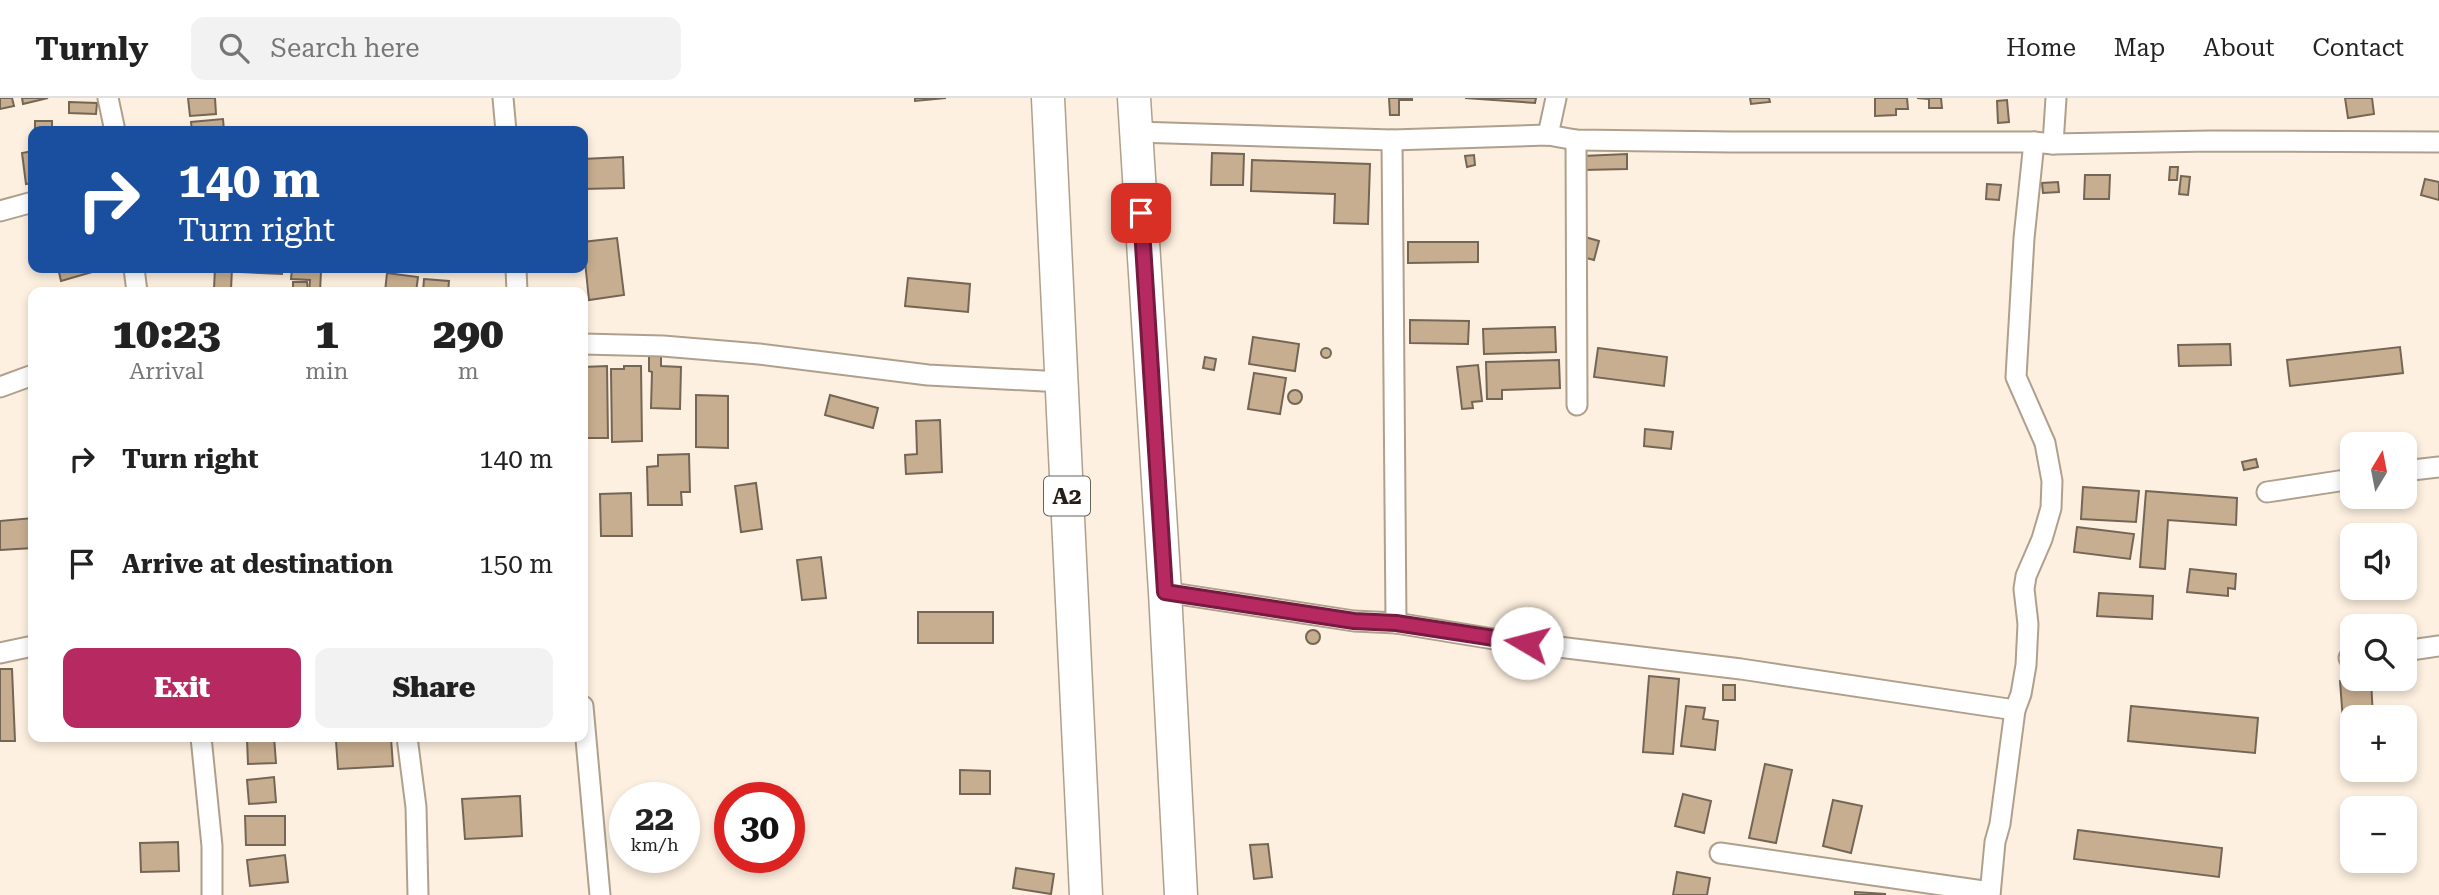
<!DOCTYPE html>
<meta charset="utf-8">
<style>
body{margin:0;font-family:"Roboto Serif",serif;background:#f2f2f2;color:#222;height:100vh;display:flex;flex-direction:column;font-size:26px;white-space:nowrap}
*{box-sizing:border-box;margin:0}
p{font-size:23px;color:#767676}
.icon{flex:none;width:38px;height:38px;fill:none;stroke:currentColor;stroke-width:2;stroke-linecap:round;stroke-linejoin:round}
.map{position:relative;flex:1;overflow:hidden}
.details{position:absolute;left:28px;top:189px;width:560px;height:455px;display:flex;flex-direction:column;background:#fff;border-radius:14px;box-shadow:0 4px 10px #0003}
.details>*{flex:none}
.guide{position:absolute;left:28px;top:28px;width:560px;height:147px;border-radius:14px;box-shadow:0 4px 10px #0003;background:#1a4fa0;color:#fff;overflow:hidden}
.needle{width:46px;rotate:10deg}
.controls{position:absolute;left:2340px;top:334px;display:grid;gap:14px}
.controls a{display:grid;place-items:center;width:77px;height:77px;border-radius:14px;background:#fff;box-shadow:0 4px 10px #0003;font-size:35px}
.speed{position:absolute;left:609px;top:684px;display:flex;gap:14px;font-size:35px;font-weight:700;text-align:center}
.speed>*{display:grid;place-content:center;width:91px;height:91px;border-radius:50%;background:#fff;box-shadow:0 4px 10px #0003;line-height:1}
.speed small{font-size:18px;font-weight:400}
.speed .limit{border:10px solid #d22;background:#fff;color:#111}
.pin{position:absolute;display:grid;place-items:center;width:60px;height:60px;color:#fff;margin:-30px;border-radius:14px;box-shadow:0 4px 10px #0006}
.me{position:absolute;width:77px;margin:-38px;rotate:278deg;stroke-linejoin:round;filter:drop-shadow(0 0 5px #0008)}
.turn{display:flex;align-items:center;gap:24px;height:147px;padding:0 35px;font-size:32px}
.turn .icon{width:91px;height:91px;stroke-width:2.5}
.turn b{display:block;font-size:49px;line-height:60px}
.eta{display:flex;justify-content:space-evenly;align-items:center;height:119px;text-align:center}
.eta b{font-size:42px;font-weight:800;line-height:49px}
.action{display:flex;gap:14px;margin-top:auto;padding:14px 35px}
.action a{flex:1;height:80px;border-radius:14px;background:#b62961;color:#fff;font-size:28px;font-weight:800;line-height:80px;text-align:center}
.action a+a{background:#f2f2f2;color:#222}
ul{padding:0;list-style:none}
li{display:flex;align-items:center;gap:21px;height:105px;padding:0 35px}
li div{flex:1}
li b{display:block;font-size:26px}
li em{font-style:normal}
header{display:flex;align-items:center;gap:42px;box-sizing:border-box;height:98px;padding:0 35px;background:#fff;border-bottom:2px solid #e0e0e0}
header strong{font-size:33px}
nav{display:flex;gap:38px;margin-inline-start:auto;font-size:24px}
.search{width:490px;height:63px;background:#f2f2f2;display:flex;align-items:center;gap:18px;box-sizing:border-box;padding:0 24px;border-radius:14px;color:#767676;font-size:26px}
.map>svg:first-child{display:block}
.building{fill:#c8ae90;stroke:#746655;stroke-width:2}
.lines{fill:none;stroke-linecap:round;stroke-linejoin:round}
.minor-casing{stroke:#afa08d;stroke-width:23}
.trunk-casing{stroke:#afa08d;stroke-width:35}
.minor{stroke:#fff;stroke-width:19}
.trunk{stroke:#fff;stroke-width:32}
.route-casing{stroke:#761b3f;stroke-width:18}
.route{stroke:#b62961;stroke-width:12}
.labels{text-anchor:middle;stroke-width:7;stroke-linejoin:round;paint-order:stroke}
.shield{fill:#fff;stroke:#66625d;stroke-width:2}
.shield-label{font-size:23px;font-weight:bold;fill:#241e17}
</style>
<header>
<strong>Turnly</strong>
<div class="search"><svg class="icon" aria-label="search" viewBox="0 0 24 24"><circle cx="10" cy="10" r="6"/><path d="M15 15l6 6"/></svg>Search here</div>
<nav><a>Home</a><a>Map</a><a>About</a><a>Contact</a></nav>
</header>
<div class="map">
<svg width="2439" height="797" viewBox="0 0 2439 797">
<rect width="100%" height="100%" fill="#fdf0e0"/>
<!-- building -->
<g class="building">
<polygon points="0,0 12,0 14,8 0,11"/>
<polygon points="22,0 48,0 23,6"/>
<polygon points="188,0 215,0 216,16 190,18"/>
<polygon points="915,0 946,0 915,3"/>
<polygon points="1389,0 1412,0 1412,2 1399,2 1399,17 1390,17"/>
<polygon points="1465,0 1536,0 1535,5"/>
<polygon points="1750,0 1769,0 1770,4 1751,6"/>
<polygon points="1875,0 1907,0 1908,11 1896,11 1896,17 1875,18"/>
<polygon points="1917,0 1941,0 1942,10 1929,10 1929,1"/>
<polygon points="2345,0 2372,0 2374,16 2348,20"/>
<polygon points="2007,2 2009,24 1998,25 1997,3"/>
<polygon points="69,4 97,5 96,16 69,15"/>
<polygon points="223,21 224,33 192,33 191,24"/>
<rect x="35" y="23" width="17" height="10"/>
<polygon points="33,53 33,85 26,86 22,55"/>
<polygon points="1212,55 1244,56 1243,87 1211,87"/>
<polygon points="1627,56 1627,71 1583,72 1583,58"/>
<polygon points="1474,57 1475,67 1467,69 1465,58"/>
<polygon points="623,59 624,90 583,91 583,61"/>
<polygon points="1252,62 1370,66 1368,126 1334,125 1335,96 1251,93"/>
<polygon points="2170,69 2178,69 2177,82 2169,82"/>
<polygon points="2085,77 2110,77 2109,101 2084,101"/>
<polygon points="2181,78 2190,79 2188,97 2179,96"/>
<polygon points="2425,81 2439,84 2439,102 2421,97"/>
<polygon points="2058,84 2059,94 2043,95 2042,85"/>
<polygon points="1987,86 2001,87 1999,102 1986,101"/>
<polygon points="1585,139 1599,143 1594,162 1579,158"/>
<polygon points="617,140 624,197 589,202 583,144"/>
<polygon points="1408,144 1478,144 1478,164 1408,165"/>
<polygon points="58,170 106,170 61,183"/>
<polygon points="215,170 232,170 231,192 214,191"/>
<polygon points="241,170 282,170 282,176 241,174"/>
<polygon points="292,171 321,173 320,194 309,194 310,182 291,181"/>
<polygon points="387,175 418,179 416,194 385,194"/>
<polygon points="908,180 970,186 968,214 905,208"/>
<polygon points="424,181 449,183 448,194 423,194"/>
<polygon points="293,184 307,184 308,194 293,194"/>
<polygon points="1410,222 1469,223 1468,246 1410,245"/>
<polygon points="1555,229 1556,254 1484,256 1483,231"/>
<polygon points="1253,239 1299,246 1295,273 1249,266"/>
<polygon points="2230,246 2231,267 2179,268 2178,247"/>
<polygon points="2400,249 2403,275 2290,288 2287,262"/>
<polygon points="1598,250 1667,259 1664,288 1594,279"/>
<circle cx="1326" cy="255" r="5"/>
<polygon points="649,258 661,258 661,268 681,269 680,311 651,310 652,274 649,273"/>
<polygon points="1205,259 1216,261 1214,272 1203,270"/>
<polygon points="1559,262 1560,290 1502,292 1502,301 1487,301 1486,264"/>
<polygon points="1478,267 1482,303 1472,304 1473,310 1462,311 1457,269"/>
<polygon points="607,268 608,340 583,340 583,269"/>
<polygon points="624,268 641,268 642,343 612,344 611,271 624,271"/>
<polygon points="1254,275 1286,280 1280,316 1248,311"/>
<circle cx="1295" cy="299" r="7"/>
<polygon points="696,297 728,298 728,350 696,349"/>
<polygon points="830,297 878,310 873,330 825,317"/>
<polygon points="940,322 942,374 906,376 905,357 917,356 916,323"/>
<polygon points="1645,331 1673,334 1671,351 1644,348"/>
<polygon points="689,356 690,394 681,394 682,407 648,407 647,369 658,368 658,357"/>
<polygon points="2256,361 2258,369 2244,372 2242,364"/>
<polygon points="756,385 762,431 741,434 735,388"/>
<polygon points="2083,389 2139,393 2136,424 2081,421"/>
<polygon points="2146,393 2237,400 2236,427 2168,422 2165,471 2140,469"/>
<polygon points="631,395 632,438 601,438 600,396"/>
<polygon points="33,420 33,450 0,452 0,423"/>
<polygon points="2077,429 2134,436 2130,461 2074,454"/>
<polygon points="821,459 826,500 802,502 797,462"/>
<polygon points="2190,471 2236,476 2235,491 2228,490 2228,498 2187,494"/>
<polygon points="2099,495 2153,498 2152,521 2097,518"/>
<rect x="918" y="514" width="75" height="31"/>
<circle cx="1313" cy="539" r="7"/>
<polygon points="0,571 12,571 15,643 0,643"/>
<polygon points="1649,578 1679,581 1673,656 1643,654"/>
<polygon points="2371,581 2373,620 2352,620 2352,650 2345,650 2340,583"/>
<rect x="1723" y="587" width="12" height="15"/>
<polygon points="1686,608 1705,610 1703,621 1718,623 1715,652 1681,648"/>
<polygon points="2131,608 2258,620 2255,655 2128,643"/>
<polygon points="259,639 274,639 276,665 248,666 247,641"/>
<polygon points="391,640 393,668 338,671 336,643"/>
<polygon points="1765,666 1792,672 1776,745 1749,740"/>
<polygon points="960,672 990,673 990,696 960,696"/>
<polygon points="274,679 276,704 249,706 247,682"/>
<polygon points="1683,696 1711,703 1704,735 1675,728"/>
<polygon points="520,698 522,738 465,741 462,701"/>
<polygon points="1833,702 1862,708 1851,755 1823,748"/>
<polygon points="245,718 285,718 285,747 246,747"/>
<polygon points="2078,732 2222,750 2219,779 2074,761"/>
<polygon points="178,744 179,773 141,774 140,745"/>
<polygon points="1268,746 1272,779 1254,781 1250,747"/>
<polygon points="285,757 288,784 250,788 247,762"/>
<polygon points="1016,770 1054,776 1051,796 1013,790"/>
<polygon points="1677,774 1710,780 1707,797 1673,797"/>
<polygon points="1855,794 1885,796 1885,797 1855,797"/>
</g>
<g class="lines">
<defs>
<g id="minor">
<polyline points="108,0 115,33"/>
<polyline points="503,0 506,33"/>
<polyline points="1136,34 1392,42 1548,37 1576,42 1732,44 2034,44 2053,46 2210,43 2439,44"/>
<polyline points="1548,37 1556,0"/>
<polyline points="1576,42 1577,307"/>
<polyline points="2053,46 2056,0"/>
<polyline points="0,113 33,104"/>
<polyline points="134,170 137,194"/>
<polyline points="516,170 517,194"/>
<polyline points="583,246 663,248 759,256 928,277 1062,284"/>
<polyline points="0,289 33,277"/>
<polyline points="2404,373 2439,369"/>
<polyline points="2267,394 2352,381"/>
<polyline points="1165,494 1354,523 1396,525 1392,42"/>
<polyline points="1396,525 1500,542 1741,571 2015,612 2021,596 2026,567 2028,526 2024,491 2026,478 2042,441 2051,410 2052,383 2045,345 2016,279 2024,140 2034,44"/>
<polyline points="2404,553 2439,548"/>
<polyline points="0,555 33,548"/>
<polyline points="2349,560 2352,560"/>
<polyline points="583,608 600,797"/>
<polyline points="201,639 212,748 212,797"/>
<polyline points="407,639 416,709 418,797"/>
<polyline points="1720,755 1990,794"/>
<polyline points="1990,797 1995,744 2000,726 2015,612"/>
</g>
<g id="trunk">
<polyline points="1048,0 1086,797"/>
<polyline points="1134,0 1165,494 1181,797"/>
</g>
</defs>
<!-- minor casing -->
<use href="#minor" class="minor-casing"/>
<!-- trunk casing -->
<use href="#trunk" class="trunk-casing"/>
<!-- minor -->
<use href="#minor" class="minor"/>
<!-- trunk -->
<use href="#trunk" class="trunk"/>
</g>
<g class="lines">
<defs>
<polyline id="route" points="1141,115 1165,494 1354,523 1396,525 1527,545"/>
</defs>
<!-- route casing -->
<use href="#route" class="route-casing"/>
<!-- route -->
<use href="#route" class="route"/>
</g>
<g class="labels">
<!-- shield labels -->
<rect class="shield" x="1044" y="378.5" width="46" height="39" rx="5"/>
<g class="shield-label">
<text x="1067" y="406">A2</text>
</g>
</g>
</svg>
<div class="controls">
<a><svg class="needle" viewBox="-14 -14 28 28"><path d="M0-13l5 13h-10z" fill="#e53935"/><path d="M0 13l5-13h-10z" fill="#767676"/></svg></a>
<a><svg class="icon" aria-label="sound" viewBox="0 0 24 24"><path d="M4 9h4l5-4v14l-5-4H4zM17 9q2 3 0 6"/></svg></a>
<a><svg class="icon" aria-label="search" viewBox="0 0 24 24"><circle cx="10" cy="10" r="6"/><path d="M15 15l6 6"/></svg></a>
<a>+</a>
<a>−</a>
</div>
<div class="speed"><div>22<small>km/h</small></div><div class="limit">30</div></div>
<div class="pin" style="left:1141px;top:115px;background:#d93025"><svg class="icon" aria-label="arrive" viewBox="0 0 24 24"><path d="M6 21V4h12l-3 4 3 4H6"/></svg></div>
<svg class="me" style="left:1527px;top:545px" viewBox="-20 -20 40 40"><circle r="19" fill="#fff"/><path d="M0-13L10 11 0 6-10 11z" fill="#b62961"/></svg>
<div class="guide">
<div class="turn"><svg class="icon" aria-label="right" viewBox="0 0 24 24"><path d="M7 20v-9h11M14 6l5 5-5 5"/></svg><div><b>140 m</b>Turn right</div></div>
</div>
<section class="details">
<div class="eta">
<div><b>10:23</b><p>Arrival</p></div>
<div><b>1</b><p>min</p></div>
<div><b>290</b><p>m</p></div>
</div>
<ul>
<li><svg class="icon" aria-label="right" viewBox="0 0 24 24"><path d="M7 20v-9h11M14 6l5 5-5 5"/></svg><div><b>Turn right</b></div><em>140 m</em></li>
<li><svg class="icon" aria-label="arrive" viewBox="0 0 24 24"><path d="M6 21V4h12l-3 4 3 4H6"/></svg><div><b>Arrive at destination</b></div><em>150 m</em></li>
</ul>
<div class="action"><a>Exit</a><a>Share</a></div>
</section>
</div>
